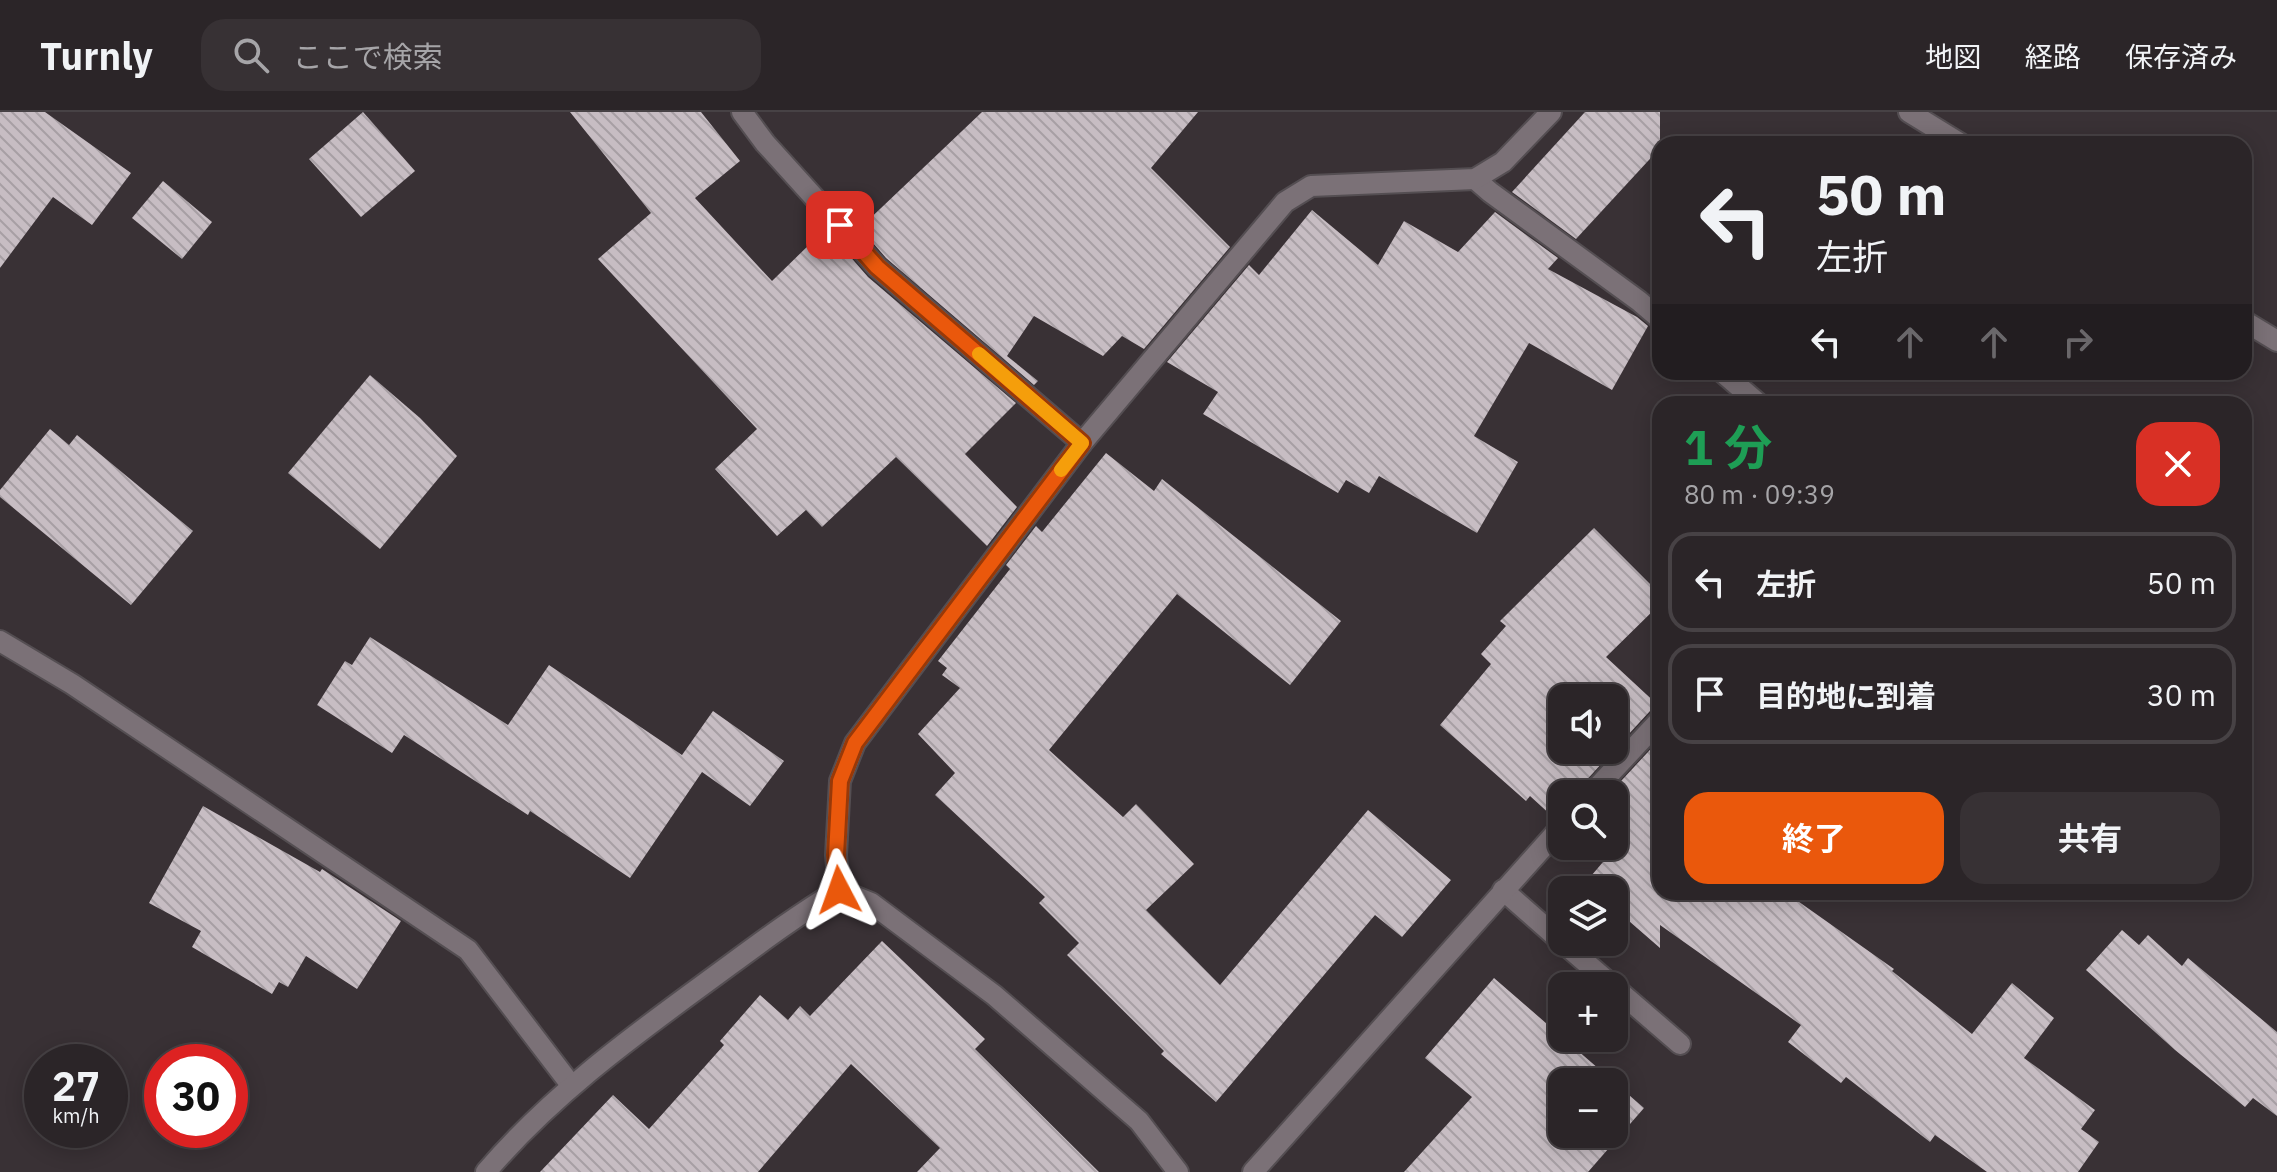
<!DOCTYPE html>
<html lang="ja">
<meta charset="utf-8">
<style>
body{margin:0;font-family:"IBM Plex Sans","Noto Sans JP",sans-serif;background:#373134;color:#f1f3f6;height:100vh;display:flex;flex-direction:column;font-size:30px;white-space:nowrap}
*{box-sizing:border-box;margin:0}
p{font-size:26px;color:#a6a5a8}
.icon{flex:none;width:44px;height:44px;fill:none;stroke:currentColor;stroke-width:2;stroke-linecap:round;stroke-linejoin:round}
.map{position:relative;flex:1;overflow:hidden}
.drawer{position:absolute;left:1652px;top:284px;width:600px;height:504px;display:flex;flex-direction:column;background:#2b2528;border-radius:24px;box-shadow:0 4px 20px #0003,0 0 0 2px #474245}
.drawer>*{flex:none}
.top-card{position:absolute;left:1652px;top:24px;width:600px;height:244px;border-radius:24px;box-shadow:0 4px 20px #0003,0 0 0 2px #474245;background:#2b2528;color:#f1f3f6;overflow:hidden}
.tools{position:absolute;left:1548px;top:572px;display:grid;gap:16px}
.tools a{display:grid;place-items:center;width:80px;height:80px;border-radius:16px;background:#2b2528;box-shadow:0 4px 20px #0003,0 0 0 2px #474245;font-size:40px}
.speed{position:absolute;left:24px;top:932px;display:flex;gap:16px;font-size:40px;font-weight:700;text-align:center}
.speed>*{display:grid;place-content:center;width:104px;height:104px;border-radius:50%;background:#2b2528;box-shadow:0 4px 20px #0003,0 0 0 2px #474245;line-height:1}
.speed small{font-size:20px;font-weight:400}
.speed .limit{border:12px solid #d22;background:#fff;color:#111}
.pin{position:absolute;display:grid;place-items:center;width:68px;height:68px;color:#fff;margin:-34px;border-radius:16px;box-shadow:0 4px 12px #0006}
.me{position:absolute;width:88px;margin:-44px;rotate:356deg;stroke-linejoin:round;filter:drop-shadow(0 0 6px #0008)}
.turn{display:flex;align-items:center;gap:28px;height:168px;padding:0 32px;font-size:36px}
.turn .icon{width:104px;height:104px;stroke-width:2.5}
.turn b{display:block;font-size:56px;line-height:68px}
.lanes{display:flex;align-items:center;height:76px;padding:0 32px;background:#0003;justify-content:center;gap:40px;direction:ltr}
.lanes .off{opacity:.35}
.round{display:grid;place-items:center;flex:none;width:84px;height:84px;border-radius:24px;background:#373134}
.head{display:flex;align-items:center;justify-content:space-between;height:136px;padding:0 32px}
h1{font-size:48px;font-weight:700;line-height:60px;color:#1e9e55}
.cta{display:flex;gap:16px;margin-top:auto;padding:16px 32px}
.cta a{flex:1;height:92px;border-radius:24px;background:#ea580c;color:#fff;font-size:32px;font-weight:700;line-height:92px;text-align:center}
.cta a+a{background:#373134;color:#f1f3f6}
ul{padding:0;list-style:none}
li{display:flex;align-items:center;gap:24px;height:100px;margin:0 16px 12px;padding:0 16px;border:4px solid #474245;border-radius:24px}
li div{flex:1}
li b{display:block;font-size:30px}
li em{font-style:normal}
header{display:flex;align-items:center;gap:48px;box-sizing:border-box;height:112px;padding:0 40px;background:#2b2528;border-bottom:2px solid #474245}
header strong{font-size:38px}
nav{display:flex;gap:44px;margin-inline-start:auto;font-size:28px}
.search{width:560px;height:72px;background:#373134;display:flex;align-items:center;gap:20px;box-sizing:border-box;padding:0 28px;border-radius:24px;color:#a6a5a8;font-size:30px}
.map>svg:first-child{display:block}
.building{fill:url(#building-back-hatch);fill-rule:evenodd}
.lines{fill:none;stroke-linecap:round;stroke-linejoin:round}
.minor-casing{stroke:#544e52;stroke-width:24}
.minor{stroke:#7b7177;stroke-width:20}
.route-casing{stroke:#983908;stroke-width:20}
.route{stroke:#ea580c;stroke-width:14}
.slow{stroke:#f59e0b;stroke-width:14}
</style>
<header>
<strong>Turnly</strong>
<div class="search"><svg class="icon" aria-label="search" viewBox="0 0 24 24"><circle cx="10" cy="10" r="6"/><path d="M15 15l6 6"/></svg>ここで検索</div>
<nav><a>地図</a><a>経路</a><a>保存済み</a></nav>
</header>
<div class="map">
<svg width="2277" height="1060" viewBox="0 0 2277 1060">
<defs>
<pattern id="building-back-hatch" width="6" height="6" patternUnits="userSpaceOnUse" patternTransform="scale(2)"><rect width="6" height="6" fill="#c7bdc3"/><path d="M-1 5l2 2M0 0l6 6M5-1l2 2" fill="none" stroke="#a79fa4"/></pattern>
</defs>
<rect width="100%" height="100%" fill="#393135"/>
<!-- building -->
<g class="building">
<polygon points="0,0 45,0 131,61 92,113 53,85 0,156"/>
<polygon points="363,0 415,59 361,105 309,47"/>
<polygon points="570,0 701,0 740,49 695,86 772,169 815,127 831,144 841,134 868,165 1016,291 965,342 1017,395 987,434 896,345 822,415 806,398 777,424 715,357 757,317 598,147 651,101"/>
<polygon points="982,0 1198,0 1151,56 1230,135 1144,237 1122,224 1103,244 1034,204 1007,244 1038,269 1034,273 886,146 860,116"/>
<polygon points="1585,0 1660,0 1660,36 1576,127 1512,80"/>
<polygon points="163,69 212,110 182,147 132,106"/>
<polygon points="1312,98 1378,153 1404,109 1458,140 1495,100 1558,146 1548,157 1637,205 1648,214 1612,278 1529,231 1474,324 1518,350 1477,421 1379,364 1369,381 1346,368 1338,381 1203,302 1218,280 1167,250 1249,153 1259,163"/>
<polygon points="370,263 420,306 457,344 380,437 288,361"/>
<polygon points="50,317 69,333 77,323 193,419 131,493 0,385 0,378"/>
<polygon points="1106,341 1154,379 1162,367 1341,509 1290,573 1177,482 1049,638 1123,705 1136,692 1194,752 1146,798 1220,873 1368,698 1451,768 1402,825 1375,803 1216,990 1161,942 1164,939 1067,843 1079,831 1039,791 1045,785 935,683 955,661 918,622 960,576 942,563 947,556 938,549 1010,457 1006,453 1036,414 1042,420"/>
<path d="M 1594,416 L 1660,482 L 1660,492 L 1606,545 L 1660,595 L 1650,599 L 1582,673 L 1578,682 L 1562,682 L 1562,701 L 1553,705 L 1530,684 L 1526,689 L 1440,613 L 1491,552 L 1481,542 L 1506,514 L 1500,509 ZM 1562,586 L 1614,586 L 1614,638 L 1562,638 Z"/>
<polygon points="370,525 508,613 549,553 682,643 713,599 784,649 750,694 702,660 630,766 530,699 528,703 404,623 392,641 317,593 345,549 352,553"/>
<polygon points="1660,627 1660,780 1785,780 1894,857 1892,859 1972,922 2012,871 2054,906 2024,946 2095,998 2081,1017 2099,1030 2078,1060 1987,1060 1935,1023 1930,1030 1846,965 1841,971 1788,930 1801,913 1660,813 1660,836 1614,796 1614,778 1593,778 1585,771 1603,750 1585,734 1614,734 1614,682 1609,682"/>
<polygon points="203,694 320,760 322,757 401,809 357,877 306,844 288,875 279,870 272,882 192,835 201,819 149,791"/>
<polygon points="2122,818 2139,833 2148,823 2182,854 2188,846 2277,920 2277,1004 2253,986 2245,995 2175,938 2086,858"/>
<polygon points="882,829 985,927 975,937 1099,1060 917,1060 940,1036 851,952 758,1060 540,1060 613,983 649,1017 724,933 720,929 760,883 788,908 800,894 810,904"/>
<path d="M 1494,866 L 1644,996 L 1588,1060 L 1404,1060 L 1472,985 L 1425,946 ZM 1562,970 L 1614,970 L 1614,1022 L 1562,1022 Z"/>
</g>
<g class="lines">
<defs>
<g id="minor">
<polyline points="742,0 765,31 877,155 1082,331"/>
<polyline points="1909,0 1961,32"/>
<polyline points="1475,67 1490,80 1639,189 1660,207"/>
<polyline points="2244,209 2277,229"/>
<polyline points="1722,260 1759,292"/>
<polyline points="0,529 72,572 468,838 571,973"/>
<polyline points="1591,682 1660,608"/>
<polyline points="839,778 836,743 840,669 855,631 1082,331 1285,90 1311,74 1475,67 1503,50 1551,0"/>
<polyline points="839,778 871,791 994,883 1139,1009 1178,1060"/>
<polyline points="1503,778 1562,830"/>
<polyline points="1562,830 1613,874"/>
<polyline points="1614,875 1680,932"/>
<path d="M 486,1060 C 549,986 626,929 704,872 C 748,840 792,806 839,778"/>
<polyline points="1253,1060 1562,714"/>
</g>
</defs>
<!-- minor casing -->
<use href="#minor" class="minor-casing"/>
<!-- minor -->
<use href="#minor" class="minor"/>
</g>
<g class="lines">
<defs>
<polyline id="route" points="839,778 836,743 840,669 855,631 1082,331 877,155 840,113"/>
</defs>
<!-- route casing -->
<use href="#route" class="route-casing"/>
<!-- route -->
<use href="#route" class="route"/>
<!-- slow -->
<polyline class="slow" points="979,242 1082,331 1061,358"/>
</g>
</svg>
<div class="tools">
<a><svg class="icon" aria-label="sound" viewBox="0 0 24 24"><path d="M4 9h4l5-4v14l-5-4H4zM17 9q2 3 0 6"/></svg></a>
<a><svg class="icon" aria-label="search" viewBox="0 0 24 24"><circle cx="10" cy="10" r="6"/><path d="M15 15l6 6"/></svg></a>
<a><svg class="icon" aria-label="layers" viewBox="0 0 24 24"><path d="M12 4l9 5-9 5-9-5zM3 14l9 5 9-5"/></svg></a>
<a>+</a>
<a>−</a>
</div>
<div class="speed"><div>27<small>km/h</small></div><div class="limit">30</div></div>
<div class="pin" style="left:840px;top:113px;background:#d93025"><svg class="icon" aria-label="arrive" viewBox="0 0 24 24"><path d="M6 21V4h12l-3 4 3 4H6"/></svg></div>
<svg class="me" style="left:839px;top:778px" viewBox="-20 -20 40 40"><path d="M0-17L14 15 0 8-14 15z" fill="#ea580c" stroke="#fff" stroke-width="4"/></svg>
<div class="top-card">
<div class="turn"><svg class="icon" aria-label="left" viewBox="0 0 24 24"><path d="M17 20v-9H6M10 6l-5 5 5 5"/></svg><div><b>50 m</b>左折</div></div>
<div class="lanes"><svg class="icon" aria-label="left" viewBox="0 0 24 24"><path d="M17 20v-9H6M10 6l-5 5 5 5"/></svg><svg class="icon off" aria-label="ahead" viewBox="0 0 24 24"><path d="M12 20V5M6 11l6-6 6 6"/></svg><svg class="icon off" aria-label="ahead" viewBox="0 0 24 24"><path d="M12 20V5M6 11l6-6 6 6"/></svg><svg class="icon off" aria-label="right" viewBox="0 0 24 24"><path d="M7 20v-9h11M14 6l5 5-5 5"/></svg></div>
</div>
<section class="drawer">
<div class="head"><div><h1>1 分</h1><p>80 m · 09:39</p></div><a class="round" style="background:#d93025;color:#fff"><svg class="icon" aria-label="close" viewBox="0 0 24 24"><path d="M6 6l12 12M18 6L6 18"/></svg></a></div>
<ul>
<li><svg class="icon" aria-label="left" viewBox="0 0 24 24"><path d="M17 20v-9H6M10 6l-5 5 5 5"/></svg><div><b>左折</b></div><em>50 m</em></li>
<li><svg class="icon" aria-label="arrive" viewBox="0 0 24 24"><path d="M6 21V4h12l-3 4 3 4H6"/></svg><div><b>目的地に到着</b></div><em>30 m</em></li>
</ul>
<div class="cta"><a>終了</a><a>共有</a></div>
</section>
</div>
